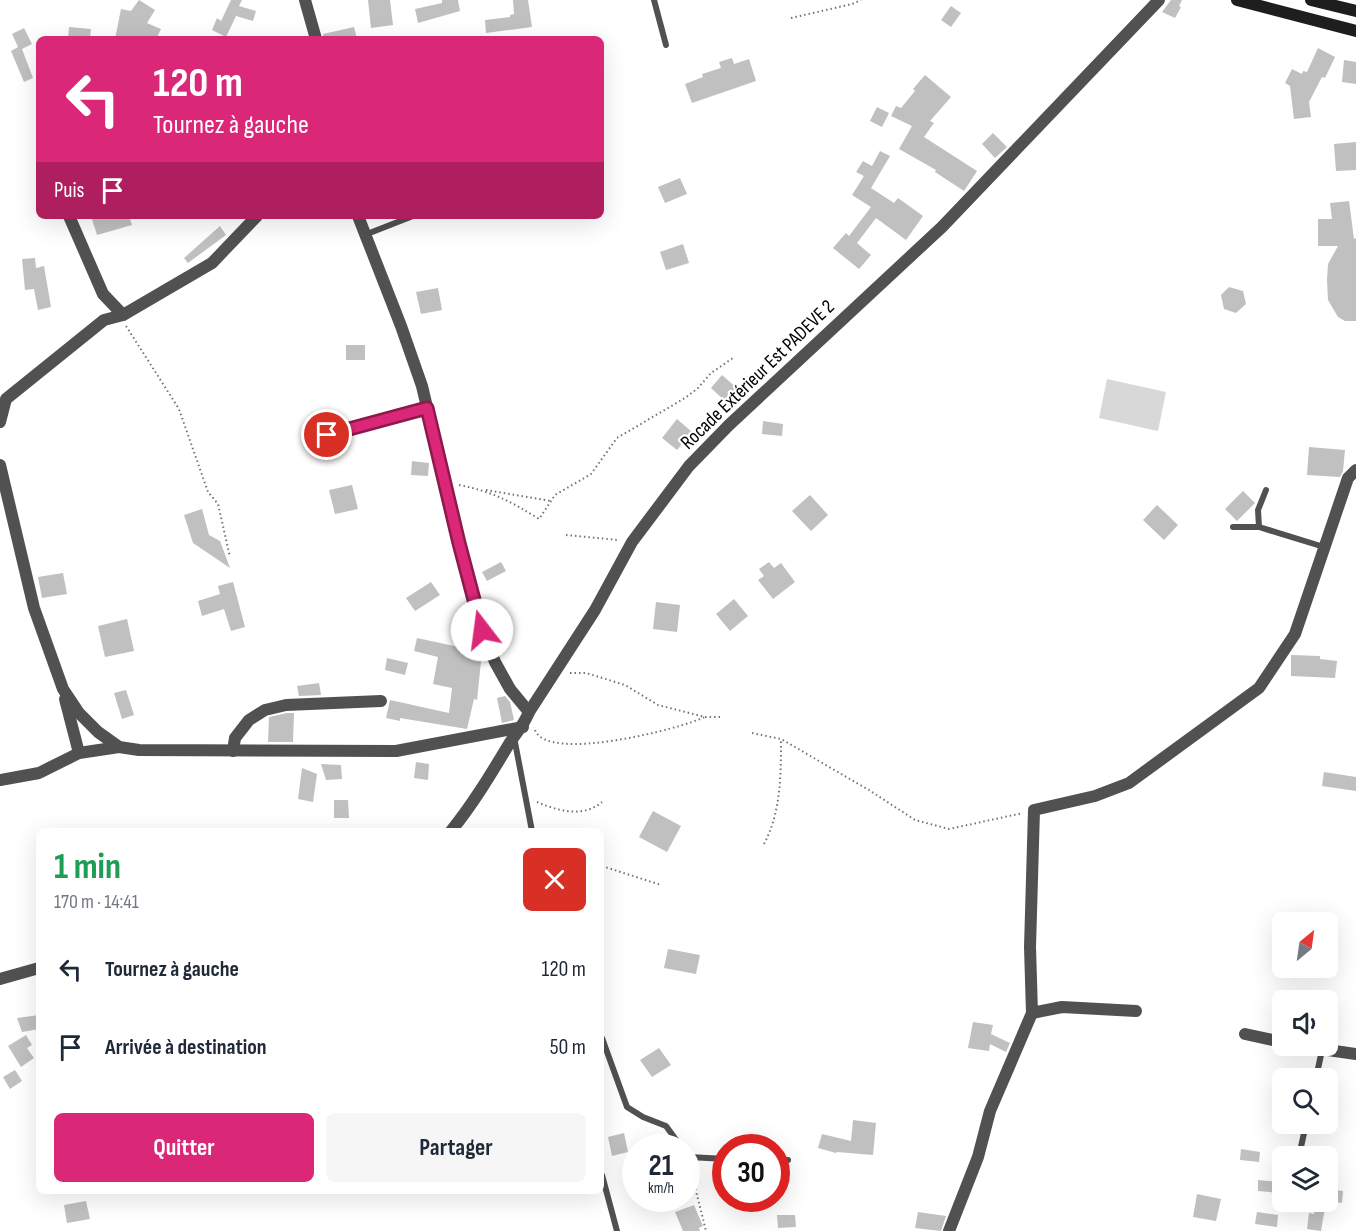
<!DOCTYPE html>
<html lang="fr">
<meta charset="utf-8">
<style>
body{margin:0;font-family:"Sofia Sans Condensed",sans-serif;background:#f6f6f7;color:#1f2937;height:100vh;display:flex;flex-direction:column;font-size:22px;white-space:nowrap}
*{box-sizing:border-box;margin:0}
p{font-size:20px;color:#747a83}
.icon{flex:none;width:33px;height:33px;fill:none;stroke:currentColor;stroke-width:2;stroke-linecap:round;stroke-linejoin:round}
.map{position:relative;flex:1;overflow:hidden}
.drawer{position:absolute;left:36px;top:828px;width:568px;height:366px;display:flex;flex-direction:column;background:#fff;border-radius:9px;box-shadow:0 6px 24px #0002}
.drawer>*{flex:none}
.guide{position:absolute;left:36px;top:36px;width:568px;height:183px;border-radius:9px;box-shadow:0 6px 24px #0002;background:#db2777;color:#fff;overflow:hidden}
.needle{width:39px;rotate:29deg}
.fabs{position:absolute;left:1272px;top:912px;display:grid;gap:12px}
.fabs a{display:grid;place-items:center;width:66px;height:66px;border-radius:9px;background:#fff;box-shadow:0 6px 24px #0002;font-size:30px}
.speed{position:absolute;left:622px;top:1134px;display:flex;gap:12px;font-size:30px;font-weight:700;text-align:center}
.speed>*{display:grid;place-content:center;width:78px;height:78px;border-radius:50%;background:#fff;box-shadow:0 6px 24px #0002;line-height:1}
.speed small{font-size:15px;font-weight:400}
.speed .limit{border:9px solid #d22;background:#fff;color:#111}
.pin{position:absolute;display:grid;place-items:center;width:51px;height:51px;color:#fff;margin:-26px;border:3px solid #fff;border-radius:50%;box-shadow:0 2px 6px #0007}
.me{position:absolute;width:66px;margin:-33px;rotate:345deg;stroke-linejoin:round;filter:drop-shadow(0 0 4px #0008)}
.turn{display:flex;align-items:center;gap:21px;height:126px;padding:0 18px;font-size:27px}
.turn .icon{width:78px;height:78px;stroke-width:2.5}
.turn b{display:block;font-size:42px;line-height:51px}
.then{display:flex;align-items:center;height:57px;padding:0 18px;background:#0003;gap:12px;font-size:22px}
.round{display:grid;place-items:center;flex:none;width:63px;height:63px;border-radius:9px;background:#f6f6f7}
.headline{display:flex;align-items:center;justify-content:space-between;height:102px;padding:0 18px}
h1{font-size:36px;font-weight:700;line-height:45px;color:#1e9e55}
.primary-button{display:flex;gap:12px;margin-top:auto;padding:12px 18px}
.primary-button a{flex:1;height:69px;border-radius:9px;background:#db2777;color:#fff;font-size:24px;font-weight:700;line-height:69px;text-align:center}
.primary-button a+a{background:#f6f6f7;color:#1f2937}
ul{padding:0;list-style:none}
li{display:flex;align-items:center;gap:18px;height:78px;padding:0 18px}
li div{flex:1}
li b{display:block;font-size:22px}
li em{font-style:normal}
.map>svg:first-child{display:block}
.green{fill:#d8d8d8}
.building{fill:#c0c0c0}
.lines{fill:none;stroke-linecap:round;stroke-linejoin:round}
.path{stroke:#737373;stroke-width:2;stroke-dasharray:1.5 3;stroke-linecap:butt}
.service{stroke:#515151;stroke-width:6}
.minor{stroke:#515151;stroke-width:12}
.secondary{stroke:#1e1e1e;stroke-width:12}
.route-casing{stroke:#8e194d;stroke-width:15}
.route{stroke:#db2777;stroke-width:10}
.labels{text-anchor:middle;stroke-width:4.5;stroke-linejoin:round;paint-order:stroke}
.street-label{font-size:20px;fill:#000;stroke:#fff}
</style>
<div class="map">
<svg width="1356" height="1231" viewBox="0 0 1356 1231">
<rect width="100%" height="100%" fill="#fff"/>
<!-- green -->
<polygon class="green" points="1107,379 1166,392 1158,431 1099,418"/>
<!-- building -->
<g class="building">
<polygon points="139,0 155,10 147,23 161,29 156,39 115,39 121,9 131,11"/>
<polygon points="231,0 242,0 239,6 256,11 253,21 236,16 226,37 212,30 217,18 221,21"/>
<polygon points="368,0 390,0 393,25 371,28"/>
<polygon points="442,0 458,0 460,11 418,23 415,9 442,3"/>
<polygon points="513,0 528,0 532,27 486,33 485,20 510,17 510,15 514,14"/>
<polygon points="1171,0 1182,0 1179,6 1181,7 1175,18 1162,12"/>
<polygon points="951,6 961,13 951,27 941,20"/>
<polygon points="69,27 91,29 90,39 68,39"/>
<polygon points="354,27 357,39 324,39 323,34"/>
<polygon points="24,28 32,44 22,49 33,78 24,82 11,51 18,47 12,34"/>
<polygon points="1318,48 1335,57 1325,78 1322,77 1309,102 1311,117 1294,119 1290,86 1285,83 1292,69 1302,74 1303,71 1307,72"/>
<polygon points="732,58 734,64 749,59 756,81 692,103 685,84 703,77 702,74 721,68 719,62"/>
<polygon points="1344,60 1356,62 1356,84 1342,82"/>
<polygon points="925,75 951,97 930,121 934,123 924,137 977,171 964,191 935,172 936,170 899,149 912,126 891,116 896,106 901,108 915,91 913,89"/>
<polygon points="877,107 889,113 882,127 870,121"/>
<polygon points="993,133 1007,147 995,158 982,144"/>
<polygon points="1356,142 1356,170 1336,171 1334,144"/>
<polygon points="880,151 890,156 871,188 894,203 898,198 923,216 906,240 876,218 857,243 871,255 859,269 833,248 846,233 849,236 871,207 852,195 864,176 856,172 863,161 872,166"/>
<polygon points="680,178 687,194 665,203 658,187"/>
<polygon points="1349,201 1354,239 1356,238 1356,321 1345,321 1338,317 1328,300 1327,280 1328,264 1338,246 1318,246 1318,219 1332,219 1330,203"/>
<polygon points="91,216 129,216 132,225 97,235"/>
<polygon points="220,226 226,235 188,263 184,258"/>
<polygon points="683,244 689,263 666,270 660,252"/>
<polygon points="35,258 36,268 44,266 51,307 38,310 34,289 25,290 22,259"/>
<polygon points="1229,287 1243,291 1246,304 1236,313 1224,309 1221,295"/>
<polygon points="438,288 442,310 421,314 416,292"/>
<rect x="346" y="345" width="19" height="15"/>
<polygon points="722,375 738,389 726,402 711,388"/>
<polygon points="677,419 692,432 677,450 662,438"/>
<polygon points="763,421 783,424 782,436 762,434"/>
<polygon points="1309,447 1345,450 1343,471 1340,477 1307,475"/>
<polygon points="412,461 429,463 428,476 411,475"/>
<polygon points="352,485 358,509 335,514 329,490"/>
<polygon points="1243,491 1255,503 1237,521 1225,509"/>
<polygon points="810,495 828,515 811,531 792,511"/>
<polygon points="1157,505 1178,525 1164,540 1143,520"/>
<polygon points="202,509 209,535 220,541 230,568 193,543 184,515"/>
<polygon points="501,562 506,571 487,581 482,572"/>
<polygon points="769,562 774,568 781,563 795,582 773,599 758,580 764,576 759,569"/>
<polygon points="63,573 67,594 42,598 38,577"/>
<polygon points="233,582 245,627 231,631 224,609 202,616 198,601 220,594 218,586"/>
<polygon points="431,582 440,595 415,611 406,598"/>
<polygon points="734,599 748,616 730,631 716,614"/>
<polygon points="656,602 680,605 677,632 653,629"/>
<polygon points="127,619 134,651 105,657 98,626"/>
<polygon points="417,638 482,652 477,700 474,699 467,729 400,718 400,721 386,718 390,700 449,713 452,688 433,684 438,657 414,651"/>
<polygon points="1291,655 1320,656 1320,659 1337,661 1335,678 1291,676"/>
<polygon points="387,658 408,663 405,675 385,670"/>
<polygon points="319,683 321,695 299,696 297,686"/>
<polygon points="126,690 134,715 122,719 114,693"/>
<polygon points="505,696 510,702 514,720 502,723 497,698"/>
<polygon points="287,713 294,713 293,742 268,742 269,717"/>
<polygon points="416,762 429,764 428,780 414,778"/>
<polygon points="321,764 341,765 342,779 326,780"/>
<polygon points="302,768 317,774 313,802 298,799"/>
<polygon points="1324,772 1356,777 1356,791 1322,786"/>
<polygon points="334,800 348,800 349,818 334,818"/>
<polygon points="653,811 681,826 667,852 639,837"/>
<polygon points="668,949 700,955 696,974 664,968"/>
<polygon points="39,1015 39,1029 22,1032 17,1018"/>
<polygon points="973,1022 993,1025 991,1034 1010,1043 1006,1052 990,1044 989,1051 968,1048"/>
<polygon points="26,1035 32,1045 27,1048 34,1058 21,1067 8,1046"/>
<polygon points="659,1048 671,1065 652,1077 640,1060"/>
<polygon points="15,1070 22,1081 10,1089 3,1077"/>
<polygon points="853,1120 876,1123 873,1155 837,1152 836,1153 818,1148 822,1134 851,1141"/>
<polygon points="624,1133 628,1152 612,1156 608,1137"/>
<polygon points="1241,1149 1260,1152 1259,1162 1240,1160"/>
<polygon points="1258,1180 1280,1182 1279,1193 1258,1191"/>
<polygon points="1328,1189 1343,1191 1342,1203 1328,1201"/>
<polygon points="1197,1194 1221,1199 1216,1221 1193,1217"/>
<polygon points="86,1201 90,1219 67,1223 64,1205"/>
<polygon points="1315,1202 1326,1202 1321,1231 1307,1229 1309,1213 1314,1214"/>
<polygon points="694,1205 703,1226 699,1228 700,1231 683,1231 675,1212"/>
<polygon points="918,1212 946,1216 941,1231 915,1228"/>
<polygon points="1257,1212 1278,1215 1277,1227 1255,1224"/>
<polygon points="777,1215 795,1215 796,1227 778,1228"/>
</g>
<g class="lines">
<!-- path -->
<g class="path">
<polyline points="791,18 852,4 861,0"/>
<polyline points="126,326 179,409 208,492 218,504 230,557"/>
<path d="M 459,485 C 491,491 512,502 539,519 L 555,495 L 591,474 L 617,438 L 685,398 L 698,388 L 711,373 L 733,358"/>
<polyline points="486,490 551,501"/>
<polyline points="566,535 618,540"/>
<polyline points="570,673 586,673 625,685 658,705 705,717 720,717"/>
<path d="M 535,730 C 547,763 680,729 705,717"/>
<polyline points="752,733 781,739 869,790 915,820 949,829 1023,813"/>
<path d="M 537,802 C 558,811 583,818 602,802"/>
<path d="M 764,844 C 781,812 781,775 781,739"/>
<polyline points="602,866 661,885"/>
<polyline points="690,1167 706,1231"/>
</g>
<!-- service -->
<g class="service">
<polyline points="654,0 666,45"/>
<polyline points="367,234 413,216"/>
<polyline points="308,441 427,408"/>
<polyline points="1233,527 1259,527 1324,547"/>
<polyline points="1259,527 1258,510 1266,490"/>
<polyline points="514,737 532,831"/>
<polyline points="602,1038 627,1107 643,1117 666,1126 682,1148"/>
<polyline points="1316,1078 1322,1050"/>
<polyline points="687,1154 689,1157 726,1159"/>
<polyline points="1299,1156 1306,1124"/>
<polyline points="777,1160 788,1160"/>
<polyline points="602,1175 617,1231"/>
</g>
<!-- minor -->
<g class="minor">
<polyline points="305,0 316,39"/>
<polyline points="69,216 103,294 123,315"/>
<polyline points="358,216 401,326 422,386 459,543 482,630 495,662 510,689 529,712"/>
<polyline points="0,422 6,399 104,320 123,315 212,263 257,216"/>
<polyline points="0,465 34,608 63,689 79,713 98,732 119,747 139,750 396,751 523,727"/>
<polyline points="65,699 79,753"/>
<polyline points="233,751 235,738 249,720 265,710 286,705 381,701"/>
<polyline points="0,780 39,773 79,753 119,747"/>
<path d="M 451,831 C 473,804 491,774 509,744 C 516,733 524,725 529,712 L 595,610 L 632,542 L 689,466 L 729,425 L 942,227 L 1159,0"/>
<polyline points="0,979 39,968"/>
<polyline points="1032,1013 1062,1007 1136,1011"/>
<polyline points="1245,1034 1282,1042"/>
<polyline points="1300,1046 1356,1054"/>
<polyline points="949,1231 978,1157 990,1111 1032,1013 1030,947 1034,810 1095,796 1129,783 1259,688 1295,634 1348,478 1356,470"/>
</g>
<!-- secondary -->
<g class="secondary">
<polyline points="1237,0 1356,31"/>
<polyline points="1311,0 1356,11"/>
</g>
</g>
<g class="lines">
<defs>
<polyline id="route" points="327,435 427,408 459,543 482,630"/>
</defs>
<!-- route casing -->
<use href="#route" class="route-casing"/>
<!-- route -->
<use href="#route" class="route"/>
</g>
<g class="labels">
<!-- street labels -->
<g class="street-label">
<text transform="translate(757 374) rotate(-44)" y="7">Rocade Extérieur Est PADEVE 2</text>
</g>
</g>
</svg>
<div class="fabs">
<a><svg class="needle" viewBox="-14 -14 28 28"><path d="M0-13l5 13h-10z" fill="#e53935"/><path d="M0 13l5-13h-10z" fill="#747a83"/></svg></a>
<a><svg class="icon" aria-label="sound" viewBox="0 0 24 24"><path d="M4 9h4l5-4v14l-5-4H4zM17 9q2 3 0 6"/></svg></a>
<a><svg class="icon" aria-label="search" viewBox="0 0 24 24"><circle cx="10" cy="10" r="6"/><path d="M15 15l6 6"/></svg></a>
<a><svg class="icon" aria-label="layers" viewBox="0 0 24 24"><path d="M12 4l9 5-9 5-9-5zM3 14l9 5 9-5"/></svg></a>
</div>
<div class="speed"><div>21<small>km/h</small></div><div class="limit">30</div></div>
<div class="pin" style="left:327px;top:435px;background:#d93025"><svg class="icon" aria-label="arrive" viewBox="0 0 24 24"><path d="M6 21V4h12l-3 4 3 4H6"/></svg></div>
<svg class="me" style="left:482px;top:630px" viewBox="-20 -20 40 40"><circle r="19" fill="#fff"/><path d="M0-13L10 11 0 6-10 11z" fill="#db2777"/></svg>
<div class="guide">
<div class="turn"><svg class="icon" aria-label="left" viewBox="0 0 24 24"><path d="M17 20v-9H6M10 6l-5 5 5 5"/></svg><div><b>120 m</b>Tournez à gauche</div></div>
<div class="then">Puis<svg class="icon" aria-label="arrive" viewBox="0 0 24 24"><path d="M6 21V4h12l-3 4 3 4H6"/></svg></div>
</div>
<section class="drawer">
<div class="headline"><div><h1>1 min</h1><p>170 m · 14:41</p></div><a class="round" style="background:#d93025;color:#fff"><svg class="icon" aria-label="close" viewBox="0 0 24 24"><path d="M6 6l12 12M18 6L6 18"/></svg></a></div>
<ul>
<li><svg class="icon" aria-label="left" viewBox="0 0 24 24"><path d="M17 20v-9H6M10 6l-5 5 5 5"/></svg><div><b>Tournez à gauche</b></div><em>120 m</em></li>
<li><svg class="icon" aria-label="arrive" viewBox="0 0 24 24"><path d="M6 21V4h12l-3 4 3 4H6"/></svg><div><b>Arrivée à destination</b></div><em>50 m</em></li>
</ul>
<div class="primary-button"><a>Quitter</a><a>Partager</a></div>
</section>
</div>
